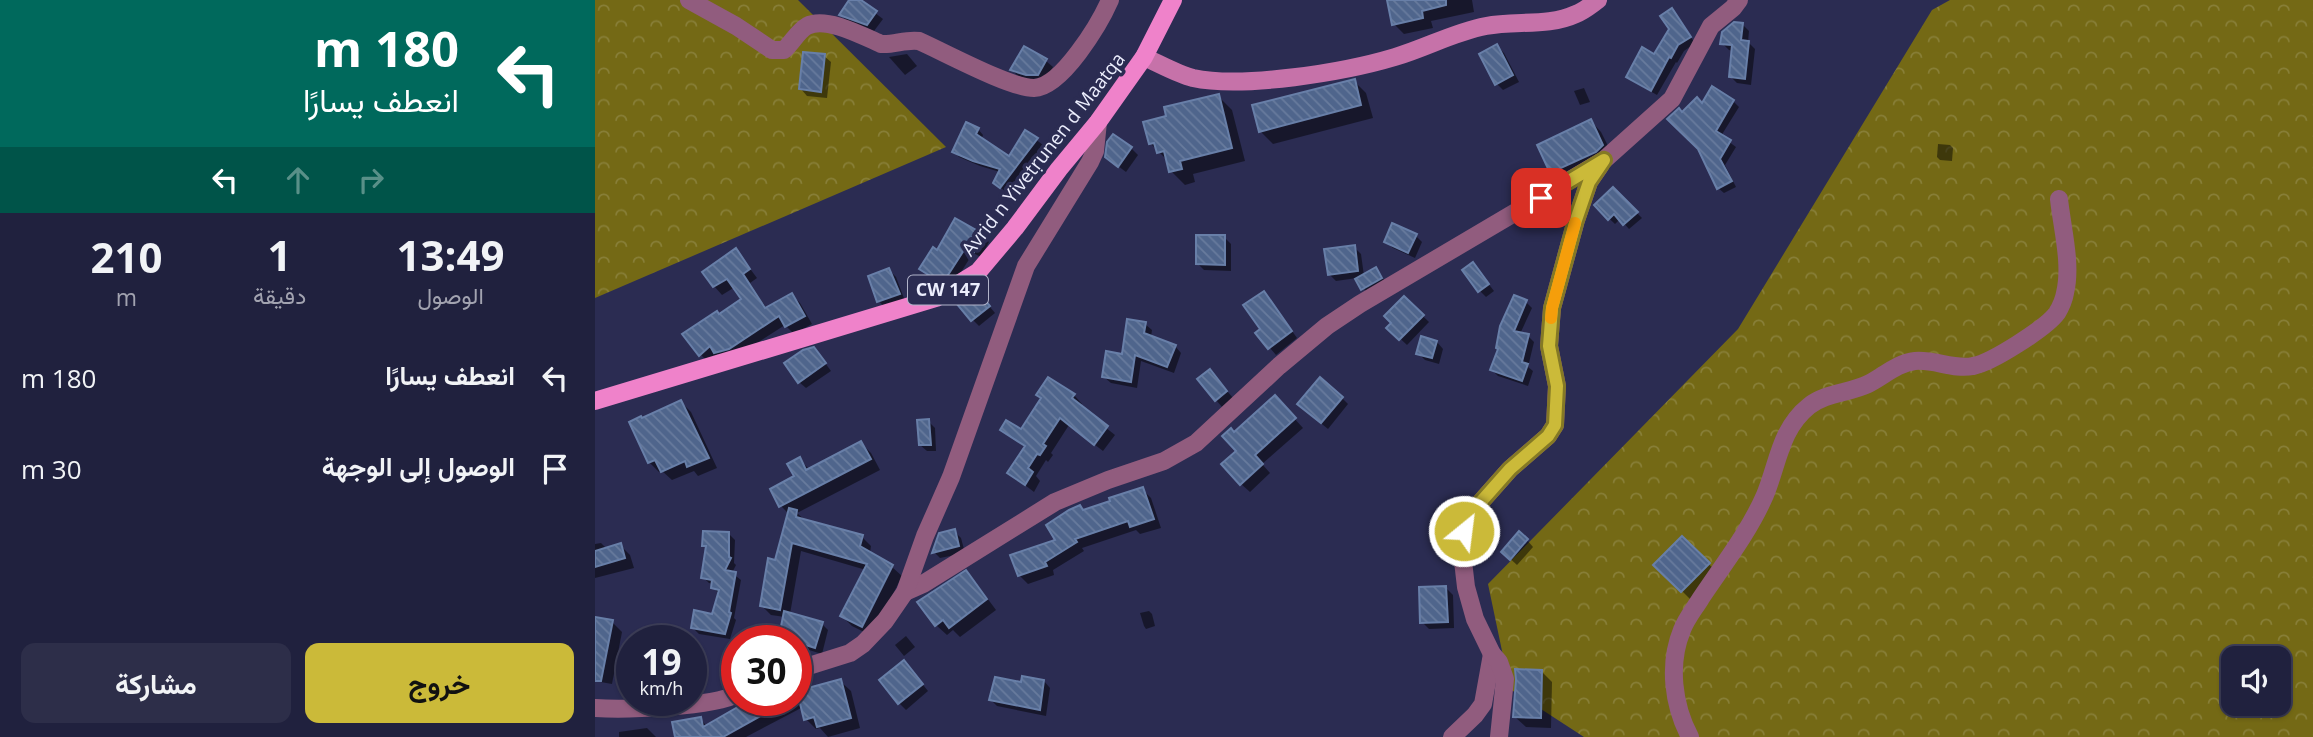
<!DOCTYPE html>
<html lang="ar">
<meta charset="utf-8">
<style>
body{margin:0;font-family:"Open Sans",Vazirmatn,sans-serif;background:#2d2e49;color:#f1f3f6;direction:rtl;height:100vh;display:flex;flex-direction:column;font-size:26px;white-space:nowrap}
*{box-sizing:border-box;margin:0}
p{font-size:23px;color:#a2a3b0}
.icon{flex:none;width:38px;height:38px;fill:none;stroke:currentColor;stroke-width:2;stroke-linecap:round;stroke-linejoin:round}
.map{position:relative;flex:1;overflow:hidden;direction:ltr}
.side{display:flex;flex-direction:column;background:#20213e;width:595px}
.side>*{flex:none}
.top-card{background:#00695c;color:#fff;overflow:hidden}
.controls{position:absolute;left:1626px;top:646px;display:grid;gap:14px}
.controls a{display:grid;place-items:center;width:70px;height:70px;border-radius:14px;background:#20213e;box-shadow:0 2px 5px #0004,0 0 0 2px #3d3e58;font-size:35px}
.speed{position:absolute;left:21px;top:625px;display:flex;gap:14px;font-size:35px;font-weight:700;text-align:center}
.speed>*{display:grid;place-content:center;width:91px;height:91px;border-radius:50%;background:#20213e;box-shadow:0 2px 5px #0004,0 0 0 2px #3d3e58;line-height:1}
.speed small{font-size:18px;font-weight:400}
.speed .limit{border:10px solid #d22;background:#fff;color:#111}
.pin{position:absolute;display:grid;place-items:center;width:60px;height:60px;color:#fff;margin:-30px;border-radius:14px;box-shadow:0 4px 10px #0006}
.me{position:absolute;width:77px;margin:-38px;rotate:29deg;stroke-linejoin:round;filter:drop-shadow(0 0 5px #0008)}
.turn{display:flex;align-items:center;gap:24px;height:147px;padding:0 21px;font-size:32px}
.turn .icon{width:91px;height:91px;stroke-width:2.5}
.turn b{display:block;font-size:49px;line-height:60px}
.lanes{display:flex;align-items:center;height:66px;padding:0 21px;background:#0003;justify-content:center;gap:35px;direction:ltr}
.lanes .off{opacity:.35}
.eta{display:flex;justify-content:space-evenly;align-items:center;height:119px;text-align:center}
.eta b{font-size:42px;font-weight:700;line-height:49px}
.primary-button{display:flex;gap:14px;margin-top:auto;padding:14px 21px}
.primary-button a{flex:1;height:80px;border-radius:14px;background:#cbba39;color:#111;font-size:28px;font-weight:700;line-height:80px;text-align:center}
.primary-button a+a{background:#2d2e49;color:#f1f3f6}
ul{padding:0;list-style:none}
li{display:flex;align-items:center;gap:21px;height:91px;padding:0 21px}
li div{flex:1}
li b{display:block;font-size:26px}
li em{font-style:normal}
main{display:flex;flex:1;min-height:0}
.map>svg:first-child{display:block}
.forest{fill:url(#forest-crowns);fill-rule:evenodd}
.shadow{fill:#0007}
.building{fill:url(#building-back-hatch);stroke:#687fa8;stroke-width:2}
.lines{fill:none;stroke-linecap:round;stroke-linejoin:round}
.street{stroke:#915c7e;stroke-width:18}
.secondary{stroke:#c672a9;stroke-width:18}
.primary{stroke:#ef82ca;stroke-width:18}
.route-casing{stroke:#847925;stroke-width:18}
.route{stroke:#cbba39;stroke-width:12}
.slow{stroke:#f59e0b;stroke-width:12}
.labels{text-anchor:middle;stroke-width:7;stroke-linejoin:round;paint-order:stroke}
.shield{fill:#2b2c52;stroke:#b2b4ca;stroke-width:2}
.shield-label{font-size:18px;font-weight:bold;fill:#eceefd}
.street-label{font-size:19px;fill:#eceefd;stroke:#2b2c52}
</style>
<main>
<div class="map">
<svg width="1718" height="737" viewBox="0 0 1718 737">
<defs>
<pattern id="forest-crowns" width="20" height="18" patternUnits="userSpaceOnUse" patternTransform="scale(1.75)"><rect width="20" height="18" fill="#746915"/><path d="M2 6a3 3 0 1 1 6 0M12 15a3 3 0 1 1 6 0" fill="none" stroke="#887f38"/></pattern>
<pattern id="building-back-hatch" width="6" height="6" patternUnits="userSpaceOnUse" patternTransform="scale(1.75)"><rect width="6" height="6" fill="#4f658c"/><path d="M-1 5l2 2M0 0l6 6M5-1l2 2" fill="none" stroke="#687b9d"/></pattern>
</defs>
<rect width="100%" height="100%" fill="#2b2c52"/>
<!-- forest -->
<g class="forest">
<polygon points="0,0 203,0 351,147 0,298"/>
<path d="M 1355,0 L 1718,0 L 1718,737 L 989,737 L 915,689 L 893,584 L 1143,329 L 1337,10 ZM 1638,658 L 1684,658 L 1684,704 L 1638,704 Z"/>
</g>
<!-- shadow -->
<g class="shadow">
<polygon points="256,0 263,0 288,19 279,31 252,21 246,15"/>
<polygon points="794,0 877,0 879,12 836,21 838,28 809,34 799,24"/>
<polygon points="1077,11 1100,43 1089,51 1082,63 1081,62 1062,95 1039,82 1033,76 1059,57 1076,29"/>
<polygon points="1147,24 1154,31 1153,42 1160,49 1156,85 1142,83 1136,77 1138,51 1134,50 1127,43"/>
<polygon points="902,46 909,53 924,82 908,90 901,83"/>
<polygon points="312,54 322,66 310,75 294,57"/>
<polygon points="229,56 236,62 232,98 212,96 206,89"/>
<polygon points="451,61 458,67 450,81 439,81 423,76 417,70"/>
<polygon points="759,81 771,93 778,118 678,144 665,131"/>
<polygon points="989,88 995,102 985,105 979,91"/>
<polygon points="623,96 637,110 650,161 598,174 600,182 590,185 576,171 574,162 555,143 574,117"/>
<polygon points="1138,101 1144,107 1126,136 1141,147 1130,165 1141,187 1129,193 1123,188 1087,115 1108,106"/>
<polygon points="996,121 1006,132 1018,156 967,182 957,172"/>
<polygon points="383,129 388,135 386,140 415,158 431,132 448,145 411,192 400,183 405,172 385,166 364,157 359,151"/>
<polygon points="1343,144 1355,145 1358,148 1357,161 1345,160 1342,157"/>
<polygon points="536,148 543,155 531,172 511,157"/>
<polygon points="1018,189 1047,218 1034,229 1025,219 1020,224 1001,206"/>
<polygon points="360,220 387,236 394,242 386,257 378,253 358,285 353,288 327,268 343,252"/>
<polygon points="821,236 827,242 820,258 798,248 791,242"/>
<polygon points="629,237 636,244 636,271 609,270 603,264"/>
<polygon points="759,247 766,254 769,276 781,269 793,285 774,296 762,278 741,281 734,274"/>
<polygon points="141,250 162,278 155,283 172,309 197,295 205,303 217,324 199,334 190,325 142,356 129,361 123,354 113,362 105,354 124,316 149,300 140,287 127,295 119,286"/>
<polygon points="878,264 899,291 891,297 885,291"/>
<polygon points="294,270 301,277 310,301 290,308 284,301 275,277"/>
<polygon points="386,296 400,313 384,326 377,319"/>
<polygon points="809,298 834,322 812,345 794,328"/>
<polygon points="675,300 702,338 681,355 662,333 667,329"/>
<polygon points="931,302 937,308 925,334 933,336 939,342 933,367 938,371 933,386 903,376 897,370"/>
<polygon points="550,324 557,330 556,337 580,346 586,353 579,373 546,361 542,388 516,383 509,377 528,356"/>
<polygon points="842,342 848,349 844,364 830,360 823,353"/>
<polygon points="225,356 236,371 211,388 204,382"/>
<polygon points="621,378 638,398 627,407 621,400"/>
<polygon points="453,379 479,395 487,404 485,407 520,435 508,451 474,425 456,453 458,455 453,462 451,460 441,476 445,481 439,492 414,473 430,447 407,429 426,432 447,399"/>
<polygon points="747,398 753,404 733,429 711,411"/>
<polygon points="86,402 96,412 122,468 103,476 99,471 77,480 67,471 64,472 54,462 47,420"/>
<polygon points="688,406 708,428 667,464 675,473 655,492 646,484 639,434"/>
<polygon points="333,421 340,428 341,451 332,451 325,445"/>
<polygon points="266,443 276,453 285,470 202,513 211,521 267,537 276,546 275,553 297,567 307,576 277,636 257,626 247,616 271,570 206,551 195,614 227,624 233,630 227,654 201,646 201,640 190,640 186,637 190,617 176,615 166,605 194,514 186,506 201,477 204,459 215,470"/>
<polygon points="547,489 556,498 566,528 545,534 541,530 487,548 489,551 458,570 459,575 433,584 424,575 463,541 485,507 490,511"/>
<polygon points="359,531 366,538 370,553 345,558 338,551"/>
<polygon points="134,534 140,540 139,563 141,565 137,573 146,580 139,618 141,620 135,639 104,634 98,628 119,616 125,594 118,588 118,584 114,583 108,577 113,549 109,546"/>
<polygon points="1087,538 1124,574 1097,601 1061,565"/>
<polygon points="932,540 938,547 922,565 908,552"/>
<polygon points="6,543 12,549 25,545 35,555 39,568 0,578 0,544"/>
<polygon points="371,573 381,583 401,610 365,637 358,630 352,635 341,625"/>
<polygon points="851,588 858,595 859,628 834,629 827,622"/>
<polygon points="554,611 557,614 560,626 551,629 549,626 545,613"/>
<polygon points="0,619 17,622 27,632 17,684 0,681"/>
<polygon points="311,636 320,647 309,656 300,645"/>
<polygon points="96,652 110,663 106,693 96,692"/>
<polygon points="315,669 333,691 311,710 304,703"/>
<polygon points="947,672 957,682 956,728 931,727 920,717"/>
<polygon points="245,681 256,691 265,728 233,737 225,728 221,729 211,719 208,707 151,737 81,737 105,719 112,726 159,700 201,700 201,693"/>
<polygon points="449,681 455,688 451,716 402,706 396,700 427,684"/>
<polygon points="52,728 61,737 24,737 24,732"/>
</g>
<!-- building -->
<g class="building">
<polygon points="254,0 266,0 282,11 272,25 244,15"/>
<polygon points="792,0 851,0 851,5 827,11 828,18 797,25"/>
<polygon points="1077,8 1096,37 1083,45 1076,58 1074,57 1056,91 1031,77 1047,47 1059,54 1074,29 1065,16"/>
<polygon points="1139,22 1148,23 1146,40 1154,41 1150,79 1134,77 1137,45 1125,44 1127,32"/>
<polygon points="902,44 918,75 900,85 884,54"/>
<polygon points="429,46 452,59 443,75 431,75 415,70"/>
<polygon points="208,52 230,54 226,92 204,89"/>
<polygon points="760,79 766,105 664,132 657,105"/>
<polygon points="1117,86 1139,100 1121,131 1136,140 1125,159 1137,181 1122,189 1103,149 1072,119 1084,108 1087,112 1102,97 1107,103"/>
<polygon points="624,94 637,148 585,161 587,169 574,172 569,151 562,153 559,143 554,144 548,122 571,116 569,107"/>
<polygon points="996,119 1008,145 1001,152 955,173 942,145"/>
<polygon points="371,122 384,128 381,134 414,156 430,130 443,138 405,188 398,183 405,169 378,161 357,152"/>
<polygon points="518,134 537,147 523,167 510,157 512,142"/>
<polygon points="1018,187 1043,212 1028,225 1019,214 1013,220 999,205"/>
<polygon points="360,218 388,234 379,252 371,247 351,278 345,282 324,269 338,247 342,250"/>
<polygon points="797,223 822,234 813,253 789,242"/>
<polygon points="601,235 630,235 630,265 601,264"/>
<polygon points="760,245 763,271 733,275 729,249"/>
<polygon points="141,248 155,269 148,274 170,308 197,293 210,316 190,327 184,316 134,349 119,353 115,346 104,356 87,334 122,311 124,314 146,299 132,279 118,287 107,272"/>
<polygon points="878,262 894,284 883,292 867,270"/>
<polygon points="781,267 787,278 766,290 760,279"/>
<polygon points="294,268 305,294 282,302 273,276"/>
<polygon points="380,288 395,306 376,321 361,303"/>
<polygon points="669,291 697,331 673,349 660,333 665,329 648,305"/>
<polygon points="919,295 932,300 919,331 934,334 927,362 933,364 927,381 895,370 903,349 901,348 905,326"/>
<polygon points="809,296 829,315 804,340 791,328 796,323 789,316"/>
<polygon points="532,319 551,322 549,333 581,345 572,367 540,355 536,382 507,377 511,351 527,354"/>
<polygon points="826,336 842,341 837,358 821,354"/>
<polygon points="219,347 231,363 203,383 189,363 208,350"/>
<polygon points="615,369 632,391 620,401 602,379"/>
<polygon points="453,377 480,394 477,398 513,426 499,445 465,418 448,444 451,446 445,455 442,454 433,468 438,472 430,485 412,473 430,446 405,430 411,420 426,429 446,398 441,395"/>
<polygon points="725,377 748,397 726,423 702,404"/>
<polygon points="680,395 701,418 660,455 668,464 645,485 626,464 641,451 627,436 636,428 639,432"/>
<polygon points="86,400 114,458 92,467 90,461 66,472 60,460 53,463 34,422 46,416 47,418"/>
<polygon points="334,419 336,445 324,445 322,420"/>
<polygon points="266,441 276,459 184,507 175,489 199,476 192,464 205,457 211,470"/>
<polygon points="548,487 559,519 535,527 533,521 480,539 482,542 450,562 452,566 423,576 415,555 460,540 451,525 474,510 485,505 488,510 515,501 514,498"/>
<polygon points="194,508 202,510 201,517 268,535 265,546 298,565 267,627 245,616 272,564 197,543 185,610 165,606 173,558 180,560"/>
<polygon points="360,529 364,546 337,553 344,533"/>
<polygon points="108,531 134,532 134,557 136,558 130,570 141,572 134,612 136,613 130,634 96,628 99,610 117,614 124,590 116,588 117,580 106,578 111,546 107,546"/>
<polygon points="924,531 933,539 915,560 906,552"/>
<polygon points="1087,536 1115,563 1086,592 1058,565"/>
<polygon points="26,543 30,558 0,567 0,551"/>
<polygon points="371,570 392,599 354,628 348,620 340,626 322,602"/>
<polygon points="851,586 853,622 825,623 824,587"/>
<polygon points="189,611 228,622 220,648 201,642 201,640 184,637"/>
<polygon points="0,617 18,620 6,681 0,681"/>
<polygon points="309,660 328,684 303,704 284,680"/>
<polygon points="920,669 947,670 946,718 918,717 921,680"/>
<polygon points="427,676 449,680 445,710 394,700 400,677 426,682"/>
<polygon points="246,679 256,718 222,727 219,717 209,720 202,691"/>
<polygon points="155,700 194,700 128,737 80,737 77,722 106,717 108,727"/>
</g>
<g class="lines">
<!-- street -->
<g class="street">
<path d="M 94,0 L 141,26 L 177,50 L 189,50 C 197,43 203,31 212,26 C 231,16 268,36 286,44 C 299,45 311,39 324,41 C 349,52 415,88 439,88 C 467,87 505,23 515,0"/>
<polyline points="310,592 328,584 460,502 513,480 569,461 601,443 684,366 732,326 765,304 1009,160 1077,99 1116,26 1138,8 1144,0"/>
<polyline points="201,670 255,653 268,644 290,621 310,592 330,536 356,477 431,266 495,162 500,151 503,122"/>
<path d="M 0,708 C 29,710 119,707 142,694"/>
<polyline points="857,737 880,715 888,704 897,654"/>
<polyline points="904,737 910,679 904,662 897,654 880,619 871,587 868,561 869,531 872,522 884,504 915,469 953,436 960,425 962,386 954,346 957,308 981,220 994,182 1005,166"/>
<path d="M 1095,737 C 1078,705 1073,664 1087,630 C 1091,619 1100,608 1106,598 C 1128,565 1154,532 1170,495 C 1183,464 1185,429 1214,406 C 1230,393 1254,393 1273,384 C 1289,376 1302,363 1320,361 C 1339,359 1359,370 1378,366 C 1396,363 1451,328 1462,313 C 1465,308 1469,299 1470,293 C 1477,264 1467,228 1464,199"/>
</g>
<!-- secondary -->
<path class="secondary" d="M 549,57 C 565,64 582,74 598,78 C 648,89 750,72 800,57 C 831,48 859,32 891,26 C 920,20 953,27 981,14 C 989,11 996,5 1003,0"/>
<!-- primary -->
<polyline class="primary" points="0,401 341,298 383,272 420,228 464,169 503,122 549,57 578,0"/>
</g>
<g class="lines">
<defs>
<polyline id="route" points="869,531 872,522 884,504 915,469 953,436 960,425 962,386 954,346 957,308 981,220 994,182 1009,160 946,198"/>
</defs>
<!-- route casing -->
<use href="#route" class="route-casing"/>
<!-- route -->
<use href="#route" class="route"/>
<!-- slow -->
<polyline class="slow" points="956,318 957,308 980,223"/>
</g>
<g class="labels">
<!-- shield labels -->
<rect class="shield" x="313" y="275.5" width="80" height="29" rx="5"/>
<g class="shield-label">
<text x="353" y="296">CW 147</text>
</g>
<!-- street labels -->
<g class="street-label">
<text transform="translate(448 154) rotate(-52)" y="7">Avrid n Yivetṛunen d Maatqa</text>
</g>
</g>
</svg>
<div class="controls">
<a><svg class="icon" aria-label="sound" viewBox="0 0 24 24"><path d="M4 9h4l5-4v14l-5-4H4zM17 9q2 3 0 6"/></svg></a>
</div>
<div class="speed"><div>19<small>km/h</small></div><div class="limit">30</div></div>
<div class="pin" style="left:946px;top:198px;background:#d93025"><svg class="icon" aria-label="arrive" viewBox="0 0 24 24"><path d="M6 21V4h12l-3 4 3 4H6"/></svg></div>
<svg class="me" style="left:869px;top:531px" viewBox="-20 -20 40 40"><circle r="17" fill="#cbba39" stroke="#fff" stroke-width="3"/><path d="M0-11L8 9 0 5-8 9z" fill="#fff"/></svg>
</div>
<section class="side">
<div class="top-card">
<div class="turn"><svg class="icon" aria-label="left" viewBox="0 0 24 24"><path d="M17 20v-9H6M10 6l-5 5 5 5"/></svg><div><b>180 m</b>انعطف يسارًا</div></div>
<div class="lanes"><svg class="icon" aria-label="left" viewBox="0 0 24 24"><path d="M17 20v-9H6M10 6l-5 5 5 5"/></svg><svg class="icon off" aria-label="ahead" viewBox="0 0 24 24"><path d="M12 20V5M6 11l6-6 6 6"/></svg><svg class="icon off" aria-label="right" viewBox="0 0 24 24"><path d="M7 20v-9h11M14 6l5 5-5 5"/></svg></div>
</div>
<div class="eta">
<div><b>13:49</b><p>الوصول</p></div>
<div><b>1</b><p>دقيقة</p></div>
<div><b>210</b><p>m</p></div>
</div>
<ul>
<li><svg class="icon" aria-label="left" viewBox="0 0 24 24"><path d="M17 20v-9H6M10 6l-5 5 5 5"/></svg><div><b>انعطف يسارًا</b></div><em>180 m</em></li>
<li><svg class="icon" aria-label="arrive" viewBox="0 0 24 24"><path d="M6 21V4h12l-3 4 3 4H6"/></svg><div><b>الوصول إلى الوجهة</b></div><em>30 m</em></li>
</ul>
<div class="primary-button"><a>خروج</a><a>مشاركة</a></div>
</section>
</main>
